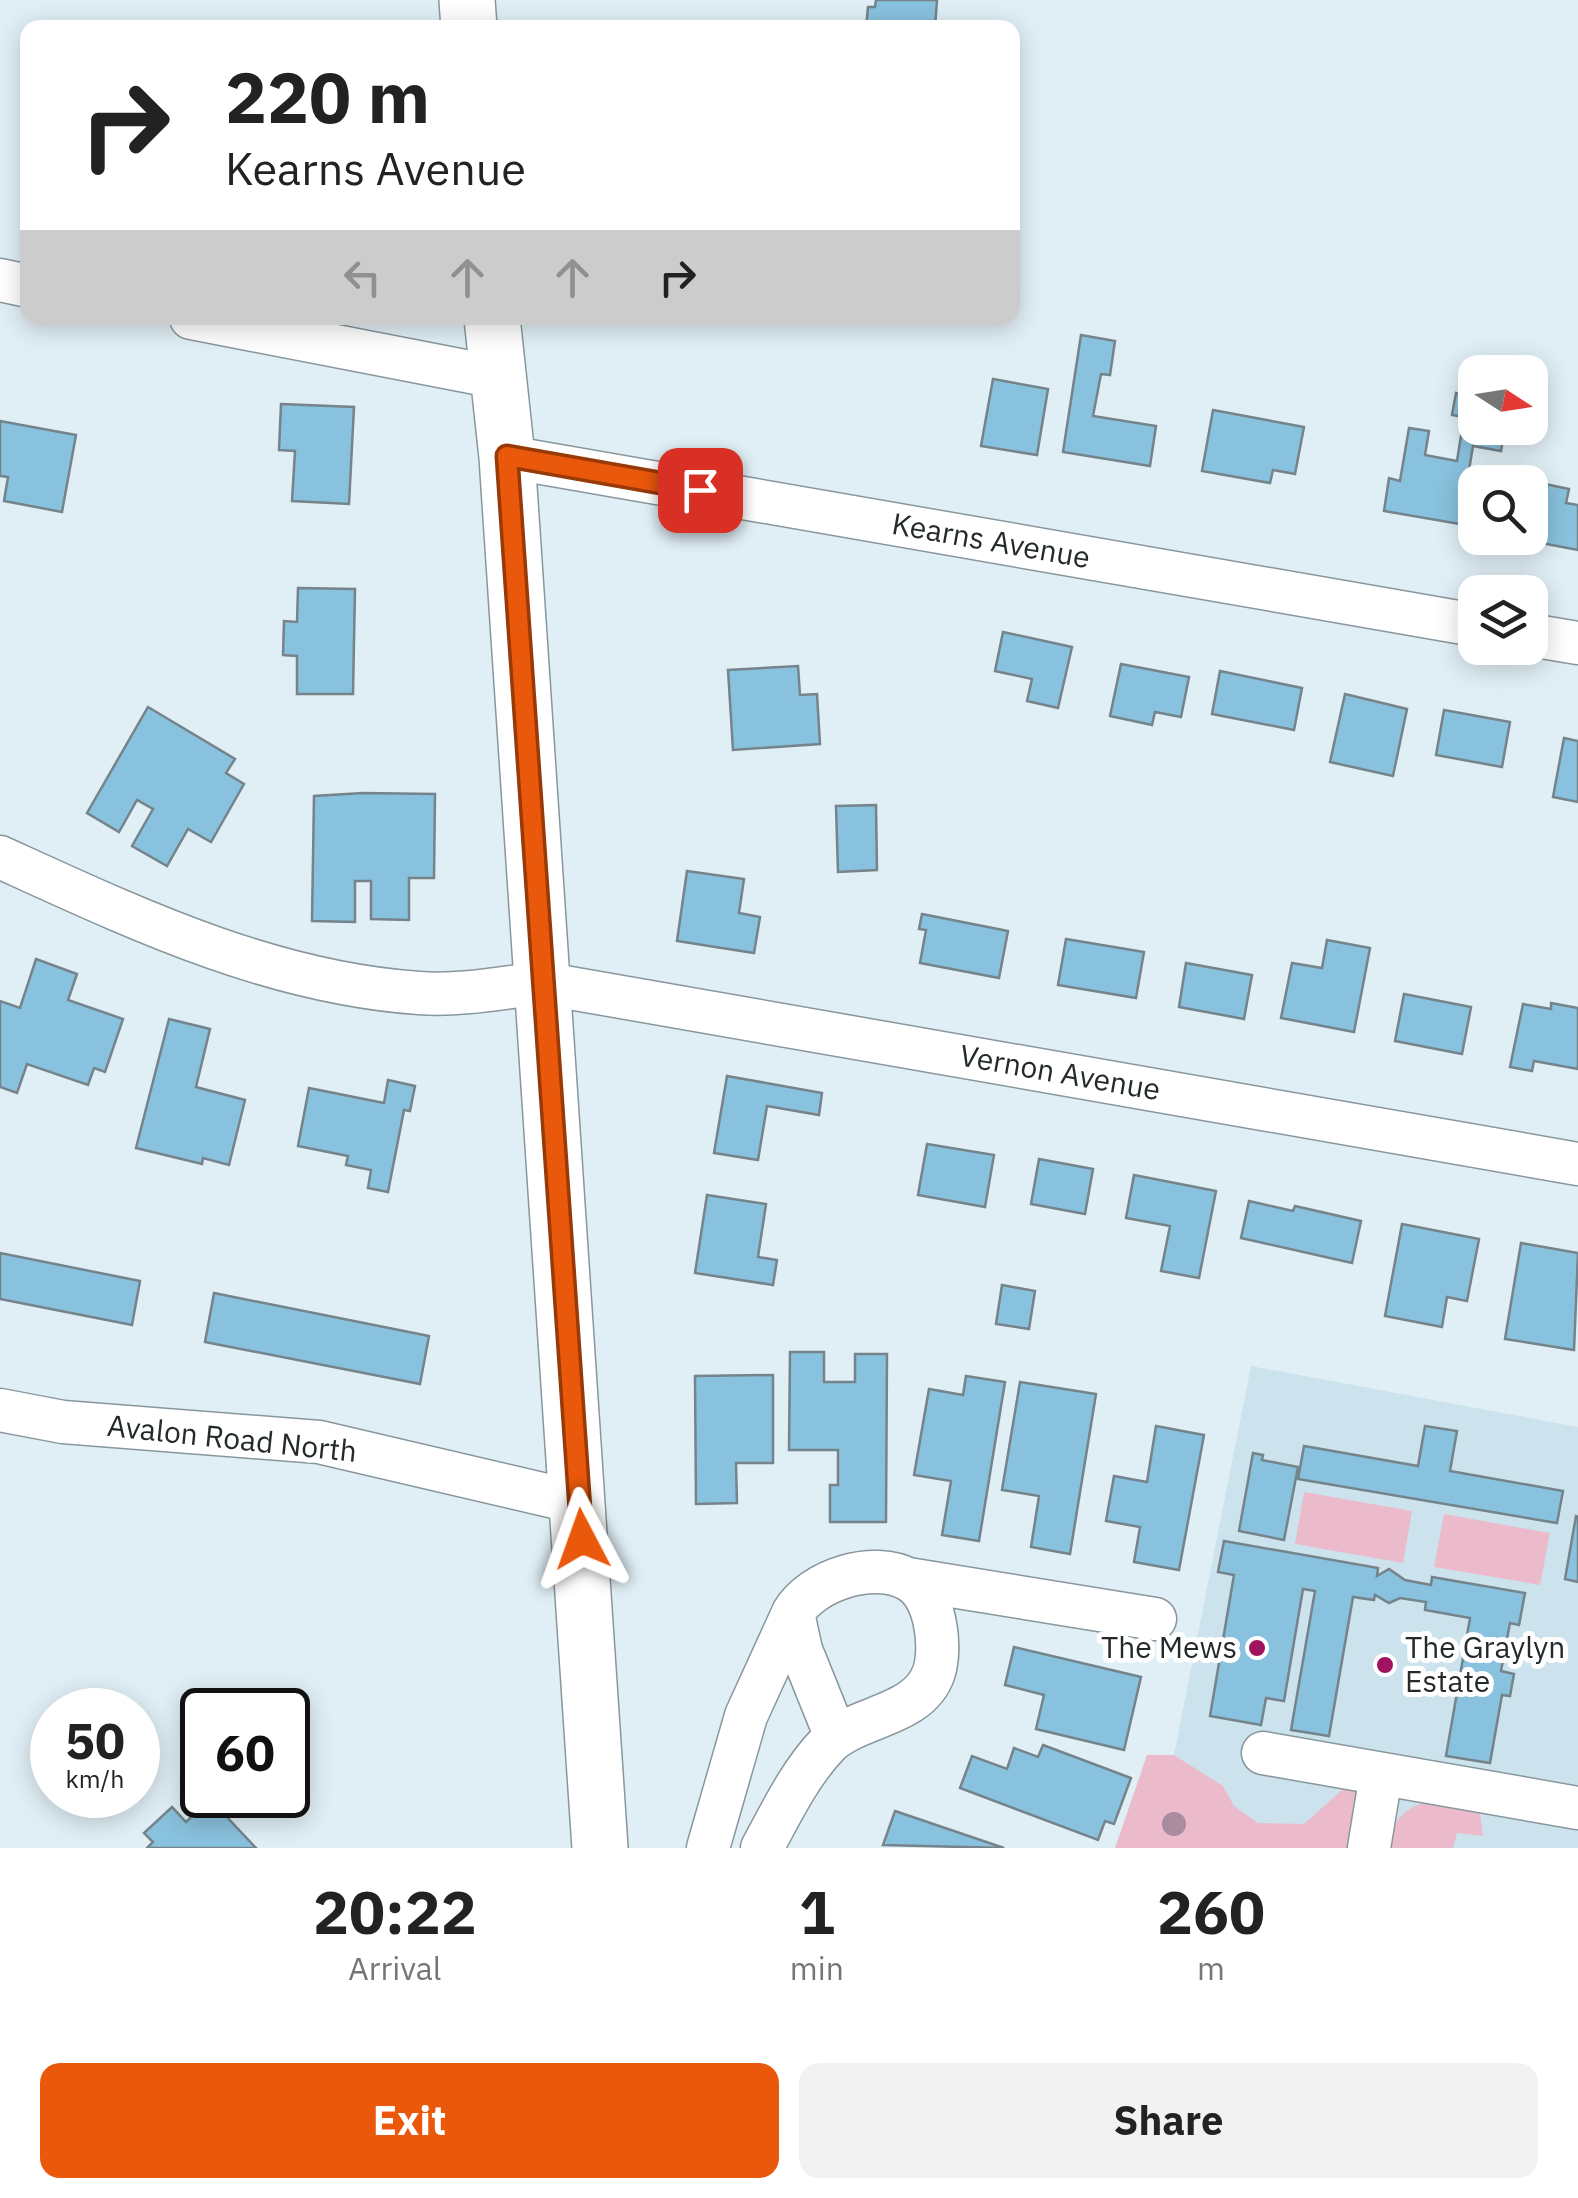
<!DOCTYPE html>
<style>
body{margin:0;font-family:"IBM Plex Sans",sans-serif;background:#f2f2f2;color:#222;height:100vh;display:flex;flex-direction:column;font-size:38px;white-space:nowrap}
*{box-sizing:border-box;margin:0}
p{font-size:32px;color:#767676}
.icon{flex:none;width:55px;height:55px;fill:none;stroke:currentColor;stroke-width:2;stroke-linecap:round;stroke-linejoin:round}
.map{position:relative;height:1848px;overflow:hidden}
.drawer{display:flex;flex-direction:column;background:#fff;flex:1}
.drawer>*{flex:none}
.hud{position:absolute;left:20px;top:20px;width:1000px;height:305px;border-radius:20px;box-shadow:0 5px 25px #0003;background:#fff;color:#222;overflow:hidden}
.needle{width:65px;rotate:102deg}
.buttons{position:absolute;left:1458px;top:355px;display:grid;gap:20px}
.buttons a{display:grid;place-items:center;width:90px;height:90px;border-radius:20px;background:#fff;box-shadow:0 5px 25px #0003;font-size:50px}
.speed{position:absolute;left:30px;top:1688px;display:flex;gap:20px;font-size:50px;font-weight:700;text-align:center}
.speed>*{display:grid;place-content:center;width:130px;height:130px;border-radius:50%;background:#fff;box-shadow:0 5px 25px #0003;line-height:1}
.speed small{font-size:25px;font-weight:400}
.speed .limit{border:5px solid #111;border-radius:15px;background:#fff;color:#111}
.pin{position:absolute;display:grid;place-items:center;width:85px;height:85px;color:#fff;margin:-42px;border-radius:20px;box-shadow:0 5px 15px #0006}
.me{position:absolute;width:110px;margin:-55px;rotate:356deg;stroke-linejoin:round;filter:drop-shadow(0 0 8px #0008)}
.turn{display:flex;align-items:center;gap:35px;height:210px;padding:0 40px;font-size:45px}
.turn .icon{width:130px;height:130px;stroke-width:2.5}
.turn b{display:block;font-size:70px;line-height:85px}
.lanes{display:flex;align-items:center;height:95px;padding:0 40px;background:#0003;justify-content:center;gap:50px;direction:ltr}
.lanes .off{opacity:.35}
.eta{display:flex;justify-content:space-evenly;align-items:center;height:170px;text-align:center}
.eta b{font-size:60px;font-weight:700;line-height:70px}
.cta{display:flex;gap:20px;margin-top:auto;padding:20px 40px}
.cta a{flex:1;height:115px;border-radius:20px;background:#ea580c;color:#fff;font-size:40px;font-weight:700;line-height:115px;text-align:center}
.cta a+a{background:#f2f2f2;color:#222}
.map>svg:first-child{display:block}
.built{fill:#cce2ed}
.green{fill:#ebbbcc}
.building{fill:#89c2de;stroke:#75838a;stroke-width:2.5}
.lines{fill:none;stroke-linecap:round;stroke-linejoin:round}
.minor-casing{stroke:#88969d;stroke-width:45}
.major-casing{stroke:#88969d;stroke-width:58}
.minor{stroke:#fff;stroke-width:42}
.major{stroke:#fff;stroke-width:55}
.tree{fill:#ab8b9f}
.route-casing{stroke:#983908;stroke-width:25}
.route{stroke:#ea580c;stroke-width:18}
.poi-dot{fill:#9f135f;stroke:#fff;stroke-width:4}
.labels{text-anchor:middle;stroke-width:10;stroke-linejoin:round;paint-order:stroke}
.street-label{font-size:30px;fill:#242a2c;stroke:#fff}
.poi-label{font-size:30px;fill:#242a2c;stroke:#fff;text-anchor:end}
</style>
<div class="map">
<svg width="1578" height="1848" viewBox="0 0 1578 1848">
<rect width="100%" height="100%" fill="#e0eff6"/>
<!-- built -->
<polygon class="built" points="1251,1366 1578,1427 1578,1848 1202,1848 1223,1787 1174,1755"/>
<!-- green -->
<g class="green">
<polygon points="1304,1492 1412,1511 1403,1563 1295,1544"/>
<polygon points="1444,1514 1550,1533 1540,1585 1434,1567"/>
<polygon points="1147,1755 1174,1755 1223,1786 1234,1806 1258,1823 1304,1824 1343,1789 1366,1794 1357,1848 1115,1848"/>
<path d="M 1437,1800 L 1479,1806 L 1483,1836 L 1457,1833 L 1453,1848 L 1387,1848 C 1394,1818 1405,1805 1437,1800 Z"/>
</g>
<!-- building -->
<g class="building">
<polygon points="876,0 937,0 935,28 866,28 868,7 875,7"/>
<polygon points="1081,335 1115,341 1110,375 1101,374 1093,416 1156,426 1150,466 1063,452"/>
<polygon points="993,379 1048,389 1037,455 981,446"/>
<polygon points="1456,393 1475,396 1475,428 1505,428 1501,451 1473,446 1460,524 1384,511 1389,478 1400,481 1409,428 1429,431 1425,455 1457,461 1464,417 1452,415"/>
<polygon points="281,404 354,407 349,504 292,501 295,451 279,450"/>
<polygon points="1213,410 1304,427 1295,474 1273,470 1270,483 1202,471"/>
<polygon points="0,421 76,435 62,512 4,501 8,477 0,476"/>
<polygon points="1526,480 1569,489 1566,503 1578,505 1578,550 1515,538 1530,538 1530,482"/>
<polygon points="298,588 355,589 353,694 297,694 297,656 283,655 284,621 297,622"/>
<polygon points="1003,632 1072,647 1058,708 1027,701 1032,679 995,671"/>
<polygon points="1121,664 1189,677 1181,717 1155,712 1152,725 1110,716"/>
<polygon points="798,666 800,695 817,694 820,744 733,750 728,670"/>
<polygon points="1220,671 1302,688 1294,730 1212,714"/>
<polygon points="1345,694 1407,709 1393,776 1330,762"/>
<polygon points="148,707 235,759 226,773 244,784 211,842 188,829 167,866 132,846 153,809 137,800 119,832 87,813"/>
<polygon points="1444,710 1510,722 1502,767 1436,755"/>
<polygon points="1564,738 1578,741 1578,802 1553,797"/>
<polygon points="363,793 435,794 434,878 409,878 409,920 371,919 371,881 355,881 355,922 312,921 314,796"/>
<polygon points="876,805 877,870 838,872 836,806"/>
<polygon points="687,871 744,879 739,913 760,917 754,953 677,941"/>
<polygon points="922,914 1008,931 999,978 920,963 926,930 919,929"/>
<polygon points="1066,939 1144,952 1136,998 1058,985"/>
<polygon points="1327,940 1370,948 1354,1032 1281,1018 1292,963 1322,968"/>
<polygon points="36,959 77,974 68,1000 123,1019 105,1072 94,1068 88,1085 27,1064 17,1093 0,1087 0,1001 20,1008"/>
<polygon points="1186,963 1252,975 1244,1019 1179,1007"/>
<polygon points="1404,994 1471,1007 1462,1054 1395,1041"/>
<polygon points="1551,1003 1578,1008 1578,1069 1534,1061 1532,1071 1510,1067 1523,1004 1551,1009"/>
<polygon points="169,1019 210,1029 196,1087 245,1100 229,1165 203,1158 202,1164 136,1148"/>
<polygon points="727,1076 822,1093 819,1115 767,1106 758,1160 714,1153"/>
<polygon points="388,1080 415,1086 410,1111 404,1110 388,1192 368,1188 371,1170 346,1165 348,1156 298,1146 309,1088 384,1103"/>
<polygon points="927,1144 994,1155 985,1207 918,1195"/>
<polygon points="1039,1159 1093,1169 1085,1214 1031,1204"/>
<polygon points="1134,1175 1216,1191 1199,1278 1161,1271 1170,1226 1126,1218"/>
<polygon points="707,1195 766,1204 758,1257 777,1260 773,1285 695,1273"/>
<polygon points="1249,1201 1293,1211 1295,1206 1361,1221 1352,1263 1241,1238"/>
<polygon points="1402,1224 1479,1239 1467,1301 1447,1297 1442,1327 1385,1316"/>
<polygon points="1521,1243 1578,1253 1574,1350 1505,1339"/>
<polygon points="0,1253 140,1281 132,1325 0,1299"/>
<polygon points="1002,1285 1035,1291 1029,1329 996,1324"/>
<polygon points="214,1293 429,1336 420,1384 205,1342"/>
<polygon points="790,1352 824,1352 824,1382 855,1382 855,1354 887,1354 886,1522 830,1522 830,1485 838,1485 838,1450 789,1450"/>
<polygon points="773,1375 773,1463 736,1463 737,1503 696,1504 695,1376"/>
<polygon points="966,1376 1005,1382 979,1541 942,1535 951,1481 914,1475 929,1389 963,1395"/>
<polygon points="1020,1382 1096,1394 1070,1554 1031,1547 1039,1496 1002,1490"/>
<polygon points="1156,1426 1204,1435 1179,1570 1134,1562 1140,1527 1106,1521 1114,1476 1147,1482"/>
<polygon points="1425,1426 1457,1431 1450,1471 1563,1491 1557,1523 1298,1479 1304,1446 1418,1466"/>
<polygon points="1253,1453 1263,1455 1262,1460 1298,1467 1284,1540 1239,1531"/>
<polygon points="1576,1516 1578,1517 1578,1582 1565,1579"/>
<polygon points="1224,1541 1378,1568 1377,1576 1389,1569 1405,1580 1431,1585 1432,1577 1525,1593 1519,1625 1510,1623 1501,1671 1514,1674 1510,1696 1502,1695 1490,1763 1446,1756 1470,1618 1425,1610 1426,1602 1400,1598 1389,1603 1375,1595 1374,1600 1353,1597 1329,1736 1291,1730 1315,1591 1303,1589 1284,1701 1266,1698 1261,1725 1210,1716 1234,1575 1218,1572"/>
<polygon points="1014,1647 1141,1677 1124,1750 1036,1729 1044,1695 1005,1685"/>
<polygon points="1043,1745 1131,1778 1114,1824 1105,1821 1098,1840 960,1788 972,1756 1007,1769 1014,1748 1038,1757"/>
<polygon points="210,1799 256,1848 147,1848 153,1842 144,1833 172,1807 186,1822"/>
<polygon points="895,1811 1004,1848 883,1845"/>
</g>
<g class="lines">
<defs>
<g id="minor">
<polyline points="0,280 28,286"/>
<polyline points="191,318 496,377"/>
<polyline points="507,457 1475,625"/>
<polyline points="1530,635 1578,643"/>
<path d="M 0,857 C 134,918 270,983 419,993 C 459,996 502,988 541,983 L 1578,1164"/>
<polyline points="0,1410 63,1422 319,1442 580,1503"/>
<polyline points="908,1579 1155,1619"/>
<polyline points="1263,1753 1578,1808"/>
<polyline points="708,1848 746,1716 793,1613"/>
<path d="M 762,1848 C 781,1813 800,1773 828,1744 C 857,1715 919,1717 934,1672 C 942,1646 936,1595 909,1580 C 874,1560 812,1580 793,1613 L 801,1650 L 836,1737"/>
<polyline points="1369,1848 1381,1775"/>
</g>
<g id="major">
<polyline points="467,0 469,28"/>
<polyline points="492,318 507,457 600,1848"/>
</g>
</defs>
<!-- minor casing -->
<use href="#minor" class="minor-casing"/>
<!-- major casing -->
<use href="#major" class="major-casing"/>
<!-- minor -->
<use href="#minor" class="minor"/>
<!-- major -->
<use href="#major" class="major"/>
</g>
<!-- trees -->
<circle class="tree" cx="1174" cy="1824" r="12"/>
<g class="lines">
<defs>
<polyline id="route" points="582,1539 507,456 700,490"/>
</defs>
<!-- route casing -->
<use href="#route" class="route-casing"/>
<!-- route -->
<use href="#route" class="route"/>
</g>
<!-- markers -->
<g class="poi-dot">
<circle cx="1257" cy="1648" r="10"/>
<circle cx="1385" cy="1665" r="10"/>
</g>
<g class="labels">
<!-- street labels -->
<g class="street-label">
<text transform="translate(991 541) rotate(10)" y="10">Kearns Avenue</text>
<text transform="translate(1060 1073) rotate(10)" y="10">Vernon Avenue</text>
<text transform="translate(232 1439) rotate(6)" y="10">Avalon Road North</text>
</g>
<!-- poi labels -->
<g class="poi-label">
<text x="1237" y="1658">The Mews</text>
<text x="1405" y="1658" text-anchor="start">The Graylyn<tspan x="1405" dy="34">Estate</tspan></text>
</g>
</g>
</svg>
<div class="buttons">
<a><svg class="needle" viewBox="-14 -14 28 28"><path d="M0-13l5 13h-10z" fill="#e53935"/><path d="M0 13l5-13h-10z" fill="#767676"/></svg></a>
<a><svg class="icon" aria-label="search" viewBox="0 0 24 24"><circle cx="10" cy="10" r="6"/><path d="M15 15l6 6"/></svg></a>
<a><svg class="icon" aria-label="layers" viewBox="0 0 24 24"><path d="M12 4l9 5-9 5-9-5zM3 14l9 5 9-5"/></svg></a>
</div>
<div class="speed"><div>50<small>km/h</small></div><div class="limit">60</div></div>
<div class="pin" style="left:700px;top:490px;background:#d93025"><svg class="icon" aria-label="arrive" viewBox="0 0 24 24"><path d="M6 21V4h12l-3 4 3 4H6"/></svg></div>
<svg class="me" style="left:582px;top:1539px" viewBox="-20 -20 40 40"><path d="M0-17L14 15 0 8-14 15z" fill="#ea580c" stroke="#fff" stroke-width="4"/></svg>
<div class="hud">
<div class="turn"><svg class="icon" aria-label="right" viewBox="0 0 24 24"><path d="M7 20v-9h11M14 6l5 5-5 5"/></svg><div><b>220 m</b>Kearns Avenue</div></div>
<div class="lanes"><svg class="icon off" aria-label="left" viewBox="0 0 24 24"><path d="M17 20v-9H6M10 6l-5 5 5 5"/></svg><svg class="icon off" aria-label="ahead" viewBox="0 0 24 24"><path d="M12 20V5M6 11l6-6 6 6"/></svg><svg class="icon off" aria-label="ahead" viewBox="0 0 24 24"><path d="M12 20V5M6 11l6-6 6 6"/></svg><svg class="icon" aria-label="right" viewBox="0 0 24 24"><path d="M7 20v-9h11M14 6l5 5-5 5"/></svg></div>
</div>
</div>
<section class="drawer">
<div class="eta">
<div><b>20:22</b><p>Arrival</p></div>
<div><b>1</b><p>min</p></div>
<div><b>260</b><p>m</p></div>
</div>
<div class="cta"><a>Exit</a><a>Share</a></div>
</section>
